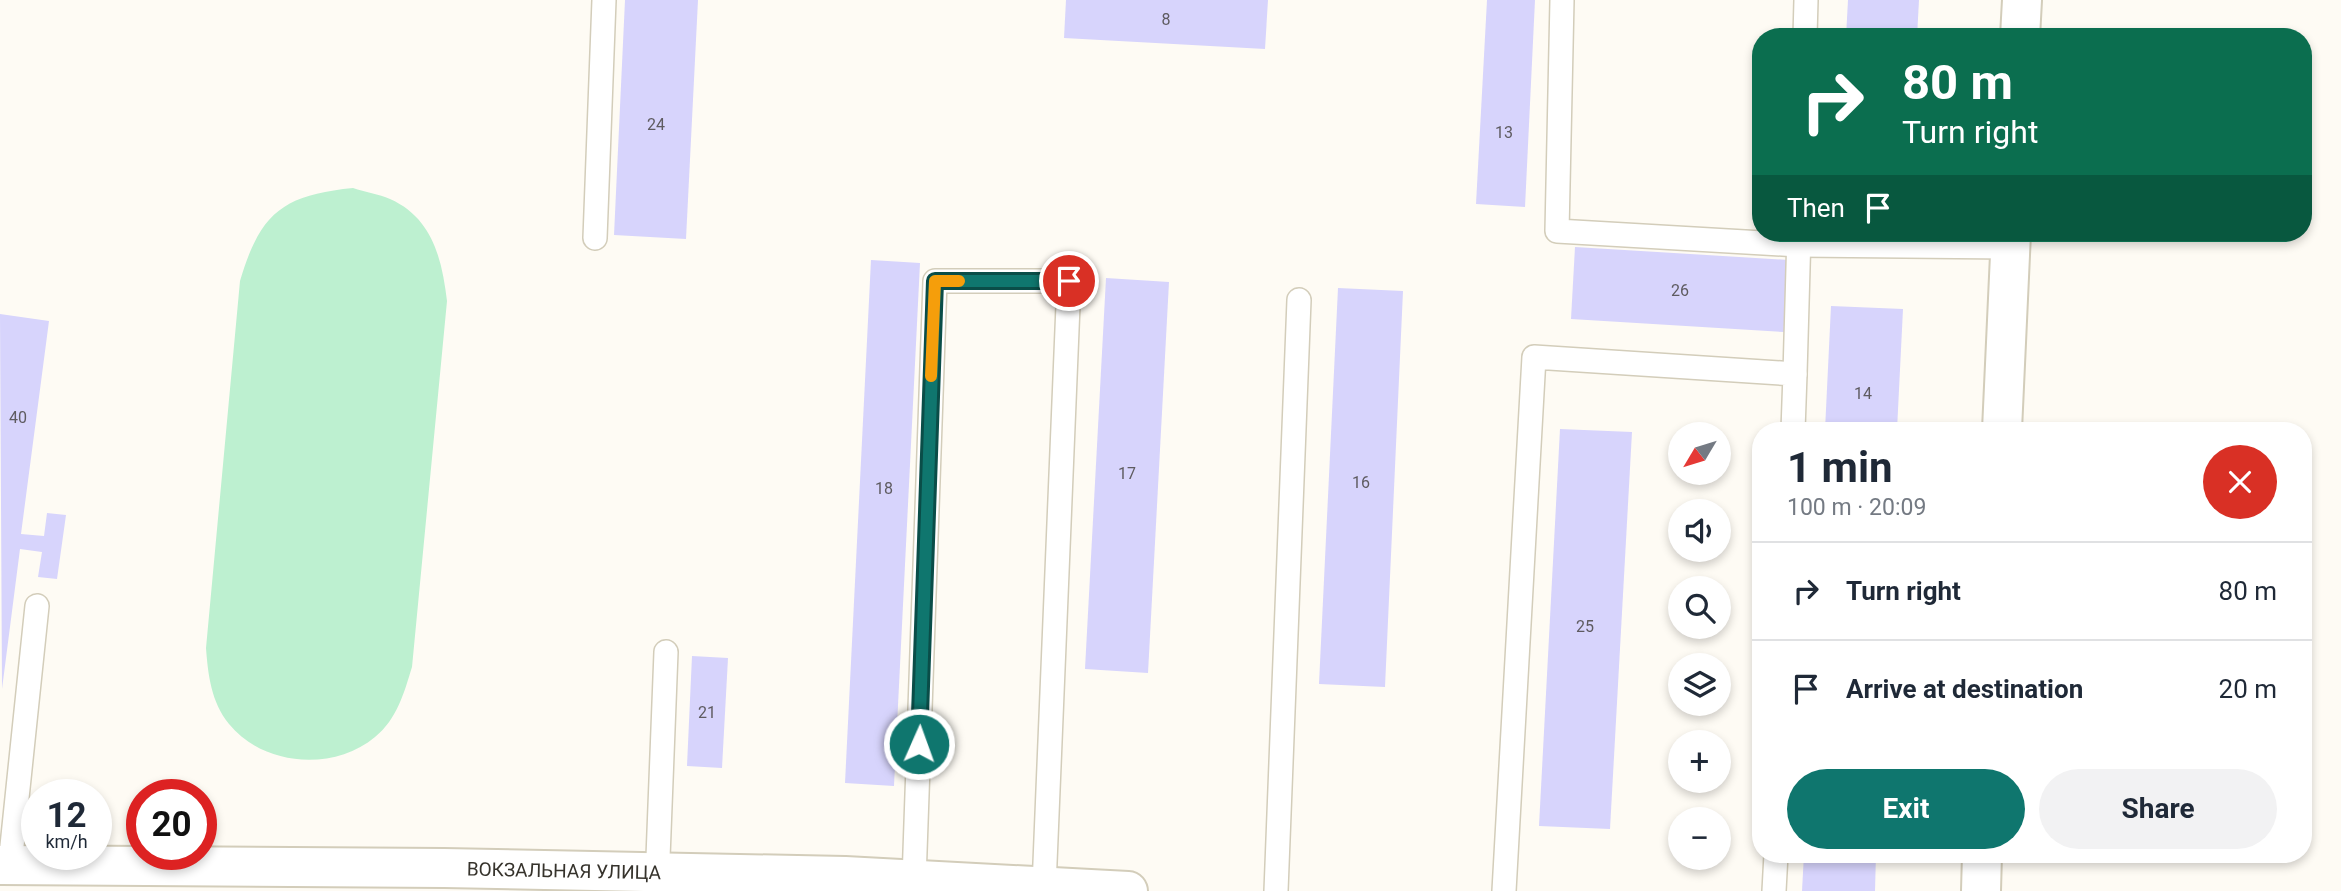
<!DOCTYPE html>
<meta charset="utf-8">
<style>
body{margin:0;font-family:Roboto,sans-serif;background:#f2f2f3;color:#1f2937;height:100vh;display:flex;flex-direction:column;font-size:26px;white-space:nowrap}
*{box-sizing:border-box;margin:0}
p{font-size:23px;color:#747a83}
.icon{flex:none;width:38px;height:38px;fill:none;stroke:currentColor;stroke-width:2;stroke-linecap:round;stroke-linejoin:round}
.map{position:relative;flex:1;overflow:hidden}
.sheet{position:absolute;left:1752px;top:422px;width:560px;height:441px;display:flex;flex-direction:column;background:#fff;border-radius:28px;box-shadow:0 4px 10px #0003}
.sheet>*{flex:none}
.top-card{position:absolute;left:1752px;top:28px;width:560px;height:214px;border-radius:28px;box-shadow:0 4px 10px #0003;background:#0b6e4f;color:#fff;overflow:hidden}
.needle{width:46px;rotate:232deg}
.fabs{position:absolute;left:1668px;top:422px;display:grid;gap:14px}
.fabs a{display:grid;place-items:center;width:63px;height:63px;border-radius:50%;background:#fff;box-shadow:0 4px 10px #0003;font-size:35px}
.speed{position:absolute;left:21px;top:779px;display:flex;gap:14px;font-size:35px;font-weight:700;text-align:center}
.speed>*{display:grid;place-content:center;width:91px;height:91px;border-radius:50%;background:#fff;box-shadow:0 4px 10px #0003;line-height:1}
.speed small{font-size:18px;font-weight:400}
.speed .limit{border:10px solid #d22;background:#fff;color:#111}
.pin{position:absolute;display:grid;place-items:center;width:60px;height:60px;color:#fff;margin:-30px;border:4px solid #fff;border-radius:50%;box-shadow:0 2px 7px #0007}
.me{position:absolute;width:77px;margin:-38px;rotate:2deg;stroke-linejoin:round;filter:drop-shadow(0 0 5px #0008)}
.turn{display:flex;align-items:center;gap:24px;height:147px;padding:0 35px;font-size:32px}
.turn .icon{width:91px;height:91px;stroke-width:2.5}
.turn b{display:block;font-size:49px;line-height:60px}
.then{display:flex;align-items:center;height:66px;padding:0 35px;background:#0003;gap:14px;font-size:26px}
.round{display:grid;place-items:center;flex:none;width:74px;height:74px;border-radius:37px;background:#f2f2f3}
.overview{display:flex;align-items:center;justify-content:space-between;height:119px;padding:0 35px}
h1{font-size:42px;font-weight:700;line-height:52px}
.button{display:flex;gap:14px;margin-top:auto;padding:14px 35px}
.button a{flex:1;height:80px;border-radius:42px;background:#0f766e;color:#fff;font-size:28px;font-weight:700;line-height:80px;text-align:center}
.button a+a{background:#f2f2f3;color:#1f2937}
ul{padding:0;list-style:none}
li{display:flex;align-items:center;gap:21px;height:98px;padding:0 35px;border-top:2px solid #e0e1e3}
li div{flex:1}
li b{display:block;font-size:26px}
li em{font-style:normal}
.map>svg:first-child{display:block}
.green{fill:#bdf0d0}
.building{fill:#d7d4fc}
.lines{fill:none;stroke-linecap:round;stroke-linejoin:round}
.service-casing{stroke:#d3cdba;stroke-width:26}
.minor-casing{stroke:#d3cdba;stroke-width:42}
.service{stroke:#fff;stroke-width:23}
.minor{stroke:#fff;stroke-width:38}
.route-casing{stroke:#0a4d48;stroke-width:18}
.route{stroke:#0f766e;stroke-width:12}
.slow{stroke:#f59e0b;stroke-width:12}
.labels{text-anchor:middle;stroke-width:5;stroke-linejoin:round;paint-order:stroke}
.number-label{font-size:16px;fill:#5e5b60}
.street-label{font-size:19px;fill:#36332c;stroke:#fff}
</style>
<div class="map">
<svg width="2341" height="891" viewBox="0 0 2341 891">
<rect width="100%" height="100%" fill="#fefbf4"/>
<!-- green -->
<path class="green" d="M 353,188 C 365,192 379,194 390,199 C 433,218 442,260 447,301 L 412,667 C 404,693 397,719 375,737 C 333,772 263,766 229,724 C 211,702 208,674 206,648 L 240,281 C 260,213 283,195 353,188 Z"/>
<!-- building -->
<g class="building">
<polygon points="625,0 698,0 686,239 614,235"/>
<polygon points="1066,0 1268,0 1265,49 1064,38"/>
<polygon points="1487,0 1535,0 1525,207 1476,204"/>
<polygon points="1848,0 1919,0 1917,37 1846,37"/>
<polygon points="1575,247 1789,260 1784,332 1571,319"/>
<polygon points="871,260 920,263 894,786 845,783"/>
<polygon points="1106,278 1169,282 1148,673 1085,669"/>
<polygon points="1338,288 1403,291 1385,687 1319,684"/>
<polygon points="1831,306 1903,309 1897,430 1825,430"/>
<polygon points="0,314 49,321 21,534 44,536 47,513 66,515 57,579 38,577 42,552 20,549 2,689"/>
<polygon points="1560,429 1632,432 1610,829 1539,826"/>
<polygon points="692,656 728,658 722,768 687,766"/>
<polygon points="1804,854 1876,854 1875,891 1802,891"/>
</g>
<g class="lines">
<defs>
<g id="service">
<polyline points="1562,0 1557,231 1798,245 2010,247"/>
<polyline points="1805,37 1806,0"/>
<polyline points="595,238 604,0"/>
<polyline points="1795,374 1799,233"/>
<polyline points="10,865 37,606"/>
<polyline points="914,880 935,281 1069,281 1044,887"/>
<polyline points="657,883 666,652"/>
<polyline points="1276,891 1299,300"/>
<polyline points="1504,891 1534,357 1795,374 1793,430"/>
<polyline points="1774,891 1776,854"/>
</g>
<g id="minor">
<polyline points="2020,37 2022,0"/>
<polyline points="2002,430 2011,233"/>
<path id="s1" d="M 0,865 L 444,868 L 845,876 L 1128,891"/>
<polyline points="1981,891 1982,854"/>
</g>
</defs>
<!-- service casing -->
<use href="#service" class="service-casing"/>
<!-- minor casing -->
<use href="#minor" class="minor-casing"/>
<!-- service -->
<use href="#service" class="service"/>
<!-- minor -->
<use href="#minor" class="minor"/>
</g>
<g class="lines">
<defs>
<polyline id="route" points="919,744 935,281 1069,281"/>
</defs>
<!-- route casing -->
<use href="#route" class="route-casing"/>
<!-- route -->
<use href="#route" class="route"/>
<!-- slow -->
<polyline class="slow" points="931,376 935,281 959,281"/>
</g>
<g class="labels">
<!-- number labels -->
<g class="number-label">
<text x="1166" y="25">8</text>
<text x="656" y="130">24</text>
<text x="1504" y="138">13</text>
<text x="1680" y="296">26</text>
<text x="1863" y="399">14</text>
<text x="18" y="423">40</text>
<text x="1127" y="479">17</text>
<text x="1361" y="488">16</text>
<text x="884" y="494">18</text>
<text x="1585" y="632">25</text>
<text x="707" y="718">21</text>
</g>
<!-- street labels -->
<g class="street-label">
<text dy="7" stroke="none"><textPath href="#s1" startOffset="564">ВОКЗАЛЬНАЯ УЛИЦА</textPath></text>
</g>
</g>
</svg>
<div class="fabs">
<a><svg class="needle" viewBox="-14 -14 28 28"><path d="M0-13l5 13h-10z" fill="#e53935"/><path d="M0 13l5-13h-10z" fill="#747a83"/></svg></a>
<a><svg class="icon" aria-label="sound" viewBox="0 0 24 24"><path d="M4 9h4l5-4v14l-5-4H4zM17 9q2 3 0 6"/></svg></a>
<a><svg class="icon" aria-label="search" viewBox="0 0 24 24"><circle cx="10" cy="10" r="6"/><path d="M15 15l6 6"/></svg></a>
<a><svg class="icon" aria-label="layers" viewBox="0 0 24 24"><path d="M12 4l9 5-9 5-9-5zM3 14l9 5 9-5"/></svg></a>
<a>+</a>
<a>−</a>
</div>
<div class="speed"><div>12<small>km/h</small></div><div class="limit">20</div></div>
<div class="pin" style="left:1069px;top:281px;background:#d93025"><svg class="icon" aria-label="arrive" viewBox="0 0 24 24"><path d="M6 21V4h12l-3 4 3 4H6"/></svg></div>
<svg class="me" style="left:919px;top:744px" viewBox="-20 -20 40 40"><circle r="17" fill="#0f766e" stroke="#fff" stroke-width="3"/><path d="M0-11L8 9 0 5-8 9z" fill="#fff"/></svg>
<div class="top-card">
<div class="turn"><svg class="icon" aria-label="right" viewBox="0 0 24 24"><path d="M7 20v-9h11M14 6l5 5-5 5"/></svg><div><b>80 m</b>Turn right</div></div>
<div class="then">Then<svg class="icon" aria-label="arrive" viewBox="0 0 24 24"><path d="M6 21V4h12l-3 4 3 4H6"/></svg></div>
</div>
<section class="sheet">
<div class="overview"><div><h1>1 min</h1><p>100 m · 20:09</p></div><a class="round" style="background:#d93025;color:#fff"><svg class="icon" aria-label="close" viewBox="0 0 24 24"><path d="M6 6l12 12M18 6L6 18"/></svg></a></div>
<ul>
<li><svg class="icon" aria-label="right" viewBox="0 0 24 24"><path d="M7 20v-9h11M14 6l5 5-5 5"/></svg><div><b>Turn right</b></div><em>80 m</em></li>
<li><svg class="icon" aria-label="arrive" viewBox="0 0 24 24"><path d="M6 21V4h12l-3 4 3 4H6"/></svg><div><b>Arrive at destination</b></div><em>20 m</em></li>
</ul>
<div class="button"><a>Exit</a><a>Share</a></div>
</section>
</div>
